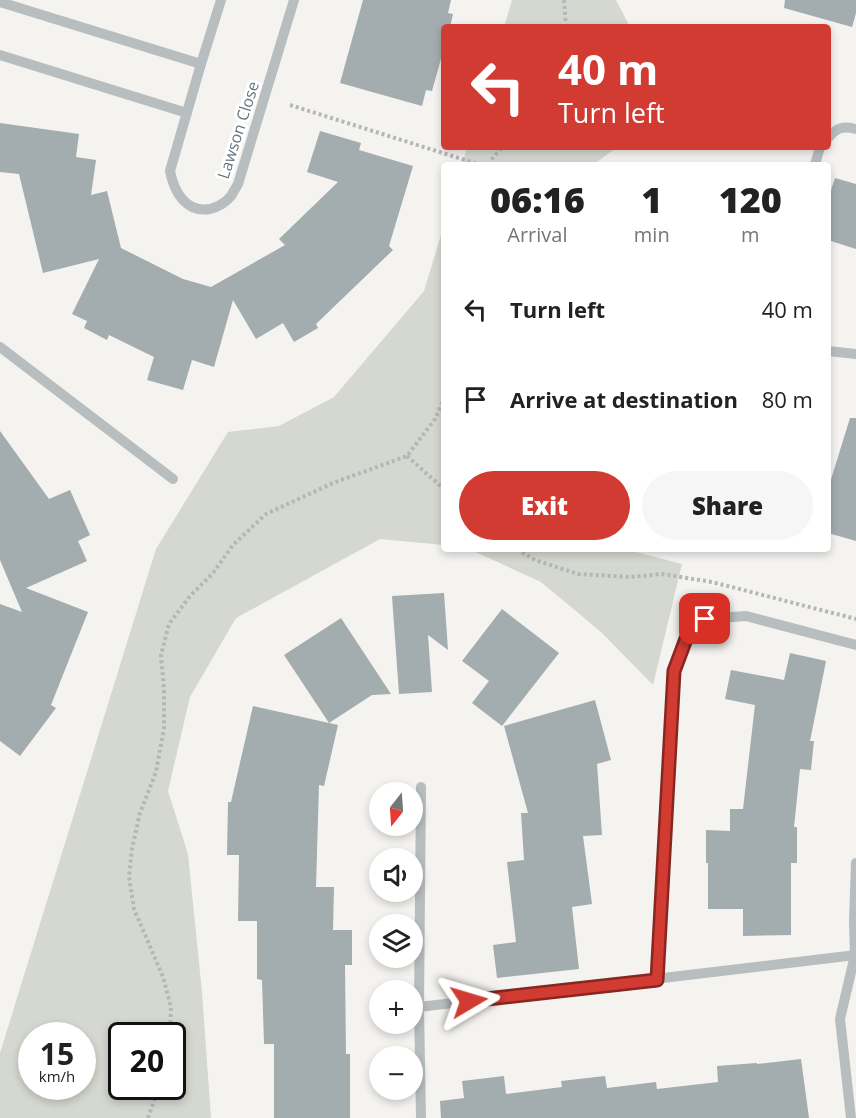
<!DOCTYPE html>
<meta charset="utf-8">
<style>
body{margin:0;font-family:"Open Sans",sans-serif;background:#f6f6f6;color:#222;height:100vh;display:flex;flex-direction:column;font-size:22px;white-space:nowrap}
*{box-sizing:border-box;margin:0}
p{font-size:20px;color:#767676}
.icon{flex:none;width:33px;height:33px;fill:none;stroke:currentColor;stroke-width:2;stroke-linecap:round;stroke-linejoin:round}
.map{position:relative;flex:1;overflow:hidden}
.side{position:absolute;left:441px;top:162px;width:390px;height:390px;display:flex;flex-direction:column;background:#fff;border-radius:6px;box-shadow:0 3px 9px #0003}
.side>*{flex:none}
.hud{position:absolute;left:441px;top:24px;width:390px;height:126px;border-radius:6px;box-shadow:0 3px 9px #0003;background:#d23b32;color:#fff;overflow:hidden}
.needle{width:39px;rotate:197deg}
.tools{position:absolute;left:369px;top:782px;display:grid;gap:12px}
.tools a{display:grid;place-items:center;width:54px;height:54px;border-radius:50%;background:#fff;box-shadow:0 3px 9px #0003;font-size:30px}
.speed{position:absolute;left:18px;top:1022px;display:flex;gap:12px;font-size:30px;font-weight:700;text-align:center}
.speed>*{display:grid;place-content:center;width:78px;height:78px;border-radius:50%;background:#fff;box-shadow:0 3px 9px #0003;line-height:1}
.speed small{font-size:15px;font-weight:400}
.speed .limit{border:3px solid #111;border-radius:9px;background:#fff;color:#111}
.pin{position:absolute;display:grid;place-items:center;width:51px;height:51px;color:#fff;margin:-26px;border-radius:12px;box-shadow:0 3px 9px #0006}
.me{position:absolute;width:66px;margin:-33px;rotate:83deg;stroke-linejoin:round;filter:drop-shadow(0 0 4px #0008)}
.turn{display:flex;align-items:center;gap:21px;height:126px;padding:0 18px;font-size:27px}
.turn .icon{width:78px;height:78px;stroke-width:2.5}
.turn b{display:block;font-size:42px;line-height:51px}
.eta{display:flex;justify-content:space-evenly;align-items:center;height:102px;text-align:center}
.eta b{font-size:36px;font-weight:800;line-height:42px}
.cta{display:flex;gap:12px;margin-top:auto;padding:12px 18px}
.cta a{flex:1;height:69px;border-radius:36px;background:#d23b32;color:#fff;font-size:24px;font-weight:800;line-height:69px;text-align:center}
.cta a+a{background:#f6f6f6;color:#222}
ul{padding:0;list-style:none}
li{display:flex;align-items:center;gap:18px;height:90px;padding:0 18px}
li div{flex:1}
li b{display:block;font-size:22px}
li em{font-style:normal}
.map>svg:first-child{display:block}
.green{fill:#d4d8d0;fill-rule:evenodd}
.building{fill:#a3acaf}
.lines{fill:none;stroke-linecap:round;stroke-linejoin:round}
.path{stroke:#b3b7b8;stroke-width:4;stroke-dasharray:3 3;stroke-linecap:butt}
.minor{stroke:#b8bec0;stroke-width:10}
.route-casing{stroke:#882620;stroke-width:15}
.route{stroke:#d23b32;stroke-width:10}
.labels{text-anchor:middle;stroke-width:6;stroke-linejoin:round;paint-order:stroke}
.street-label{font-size:16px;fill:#65787e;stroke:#fff}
</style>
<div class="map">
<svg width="856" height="1118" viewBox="0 0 856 1118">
<rect width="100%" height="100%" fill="#f4f3f0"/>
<!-- green -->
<g class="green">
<polygon points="512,0 616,0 630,27 504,27"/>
<polygon points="467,147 617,147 593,165 462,165"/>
<path d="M 444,225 L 444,545 L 380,539 L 236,618 L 190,697 L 168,791 L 188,854 L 202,992 L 211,1118 L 0,1118 L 0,1053 L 156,549 L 228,432 L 279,426 L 334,397 L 424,291 ZM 32,1035 L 82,1035 L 82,1086 L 32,1086 ZM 122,1035 L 172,1035 L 172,1086 L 122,1086 Z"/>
<polygon points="469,549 624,549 682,564 653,685 601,632 541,582"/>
</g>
<!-- building -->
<g class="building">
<polygon points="363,0 451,0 448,13 453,14 450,27 444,27 444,48 432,91 426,90 422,106 340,83"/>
<polygon points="785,0 856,0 856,13 852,27 784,8"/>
<polygon points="0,123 79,134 76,157 96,160 91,195 107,191 121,248 183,279 211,287 285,245 279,239 338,182 307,172 320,131 361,143 359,150 413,166 389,246 393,250 316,324 318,328 294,342 283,323 256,339 233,300 214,367 192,360 183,390 147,380 154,357 109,335 107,340 84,328 87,321 72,314 99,259 43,273 19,174 0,172"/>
<polygon points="835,178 856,184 856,249 828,240 828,199"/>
<polygon points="850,418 856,418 856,541 828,533 828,489"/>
<polygon points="0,431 49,499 70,490 90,535 78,541 87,561 26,588 88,612 51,705 56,708 20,756 0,741 0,604 22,612 0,560"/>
<polygon points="444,593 448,650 428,635 432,692 399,694 392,596"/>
<polygon points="502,609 559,653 502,726 472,703 489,681 462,661"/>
<polygon points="341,618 391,694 372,695 329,723 338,725 324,786 319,785 316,887 334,887 333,930 352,930 352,965 345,965 346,1054 350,1054 350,1118 274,1118 274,1044 264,1044 262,980 257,979 257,921 238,921 239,855 227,855 228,802 231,802 253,706 329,723 284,655"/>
<polygon points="790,653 826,661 810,741 814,741 811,770 800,769 794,827 797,827 797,863 791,863 791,935 743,936 743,909 708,909 708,863 706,863 706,830 730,831 730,809 743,809 755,705 725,699 731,670 784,680"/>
<polygon points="595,700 611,760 597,764 602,835 583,836 592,904 572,907 579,969 497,978 493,945 516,942 507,862 524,860 521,813 528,813 504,726"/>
<polygon points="801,1059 809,1118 441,1118 440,1101 464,1098 462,1081 504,1076 506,1094 562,1087 561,1081 605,1076 607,1088 656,1082 657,1089 718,1082 717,1066 757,1063 757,1064"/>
</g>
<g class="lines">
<!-- path -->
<g class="path">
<polyline points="564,0 566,27"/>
<polyline points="290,105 481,165"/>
<polyline points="489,165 492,159 502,147"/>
<polyline points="407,456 444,489"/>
<polyline points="517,549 535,560 578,574 630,577 662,574 712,582 856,619"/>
<polyline points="170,1035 171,1007 163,977 134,909 129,877 132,849 140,813 156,772 164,728 164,689 161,655 169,624 190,596 213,573 233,545 266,514 333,483 407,456 435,419 444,399"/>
<polyline points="148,1118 159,1086"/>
</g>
<!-- minor -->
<g class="minor">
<path d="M 221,0 L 201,64 L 170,171 C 174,192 186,213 210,209 C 218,207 226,202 231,196 C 233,192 236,188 238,184 L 294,0"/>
<polyline points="0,2 201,64"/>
<polyline points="0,55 187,113"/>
<path d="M 828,138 C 837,127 843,126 856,129"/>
<polyline points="815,165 820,147"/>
<polyline points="0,347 173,479"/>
<polyline points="828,351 856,354"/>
<polyline points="421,787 419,1007 421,1118"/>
<polyline points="657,980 674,671 686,639 705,619 746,616 856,645"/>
<polyline points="419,1007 856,955"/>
<polyline points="851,1118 840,1019 855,955 854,921 856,863"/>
</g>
</g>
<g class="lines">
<defs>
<polyline id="route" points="469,1001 657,980 674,671 686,639 705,619"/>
</defs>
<!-- route casing -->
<use href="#route" class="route-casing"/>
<!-- route -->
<use href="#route" class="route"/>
</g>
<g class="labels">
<!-- street labels -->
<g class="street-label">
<text transform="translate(238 130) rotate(-72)" y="6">Lawson Close</text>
</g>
</g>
</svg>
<div class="tools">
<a><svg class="needle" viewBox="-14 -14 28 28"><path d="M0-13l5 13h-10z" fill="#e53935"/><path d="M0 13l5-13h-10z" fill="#767676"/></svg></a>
<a><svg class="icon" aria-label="sound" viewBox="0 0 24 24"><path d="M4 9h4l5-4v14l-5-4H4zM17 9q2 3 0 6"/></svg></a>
<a><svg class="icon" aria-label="layers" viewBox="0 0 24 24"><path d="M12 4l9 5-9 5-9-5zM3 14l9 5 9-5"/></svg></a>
<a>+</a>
<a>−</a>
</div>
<div class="speed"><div>15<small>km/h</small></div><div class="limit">20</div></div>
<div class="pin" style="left:705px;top:619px;background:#d93025"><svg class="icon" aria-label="arrive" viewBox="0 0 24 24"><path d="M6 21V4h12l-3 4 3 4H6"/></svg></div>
<svg class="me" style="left:469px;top:1001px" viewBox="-20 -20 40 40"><path d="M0-17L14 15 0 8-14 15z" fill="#d23b32" stroke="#fff" stroke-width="4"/></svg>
<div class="hud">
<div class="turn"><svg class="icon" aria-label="left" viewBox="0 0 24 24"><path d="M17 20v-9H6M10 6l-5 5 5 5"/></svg><div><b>40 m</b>Turn left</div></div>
</div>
<section class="side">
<div class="eta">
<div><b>06:16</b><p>Arrival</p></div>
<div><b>1</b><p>min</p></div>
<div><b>120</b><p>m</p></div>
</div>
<ul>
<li><svg class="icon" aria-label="left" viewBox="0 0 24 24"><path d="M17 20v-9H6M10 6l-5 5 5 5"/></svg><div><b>Turn left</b></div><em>40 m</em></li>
<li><svg class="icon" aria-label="arrive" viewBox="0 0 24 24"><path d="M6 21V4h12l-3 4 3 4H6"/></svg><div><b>Arrive at destination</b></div><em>80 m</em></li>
</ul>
<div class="cta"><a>Exit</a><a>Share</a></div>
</section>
</div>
